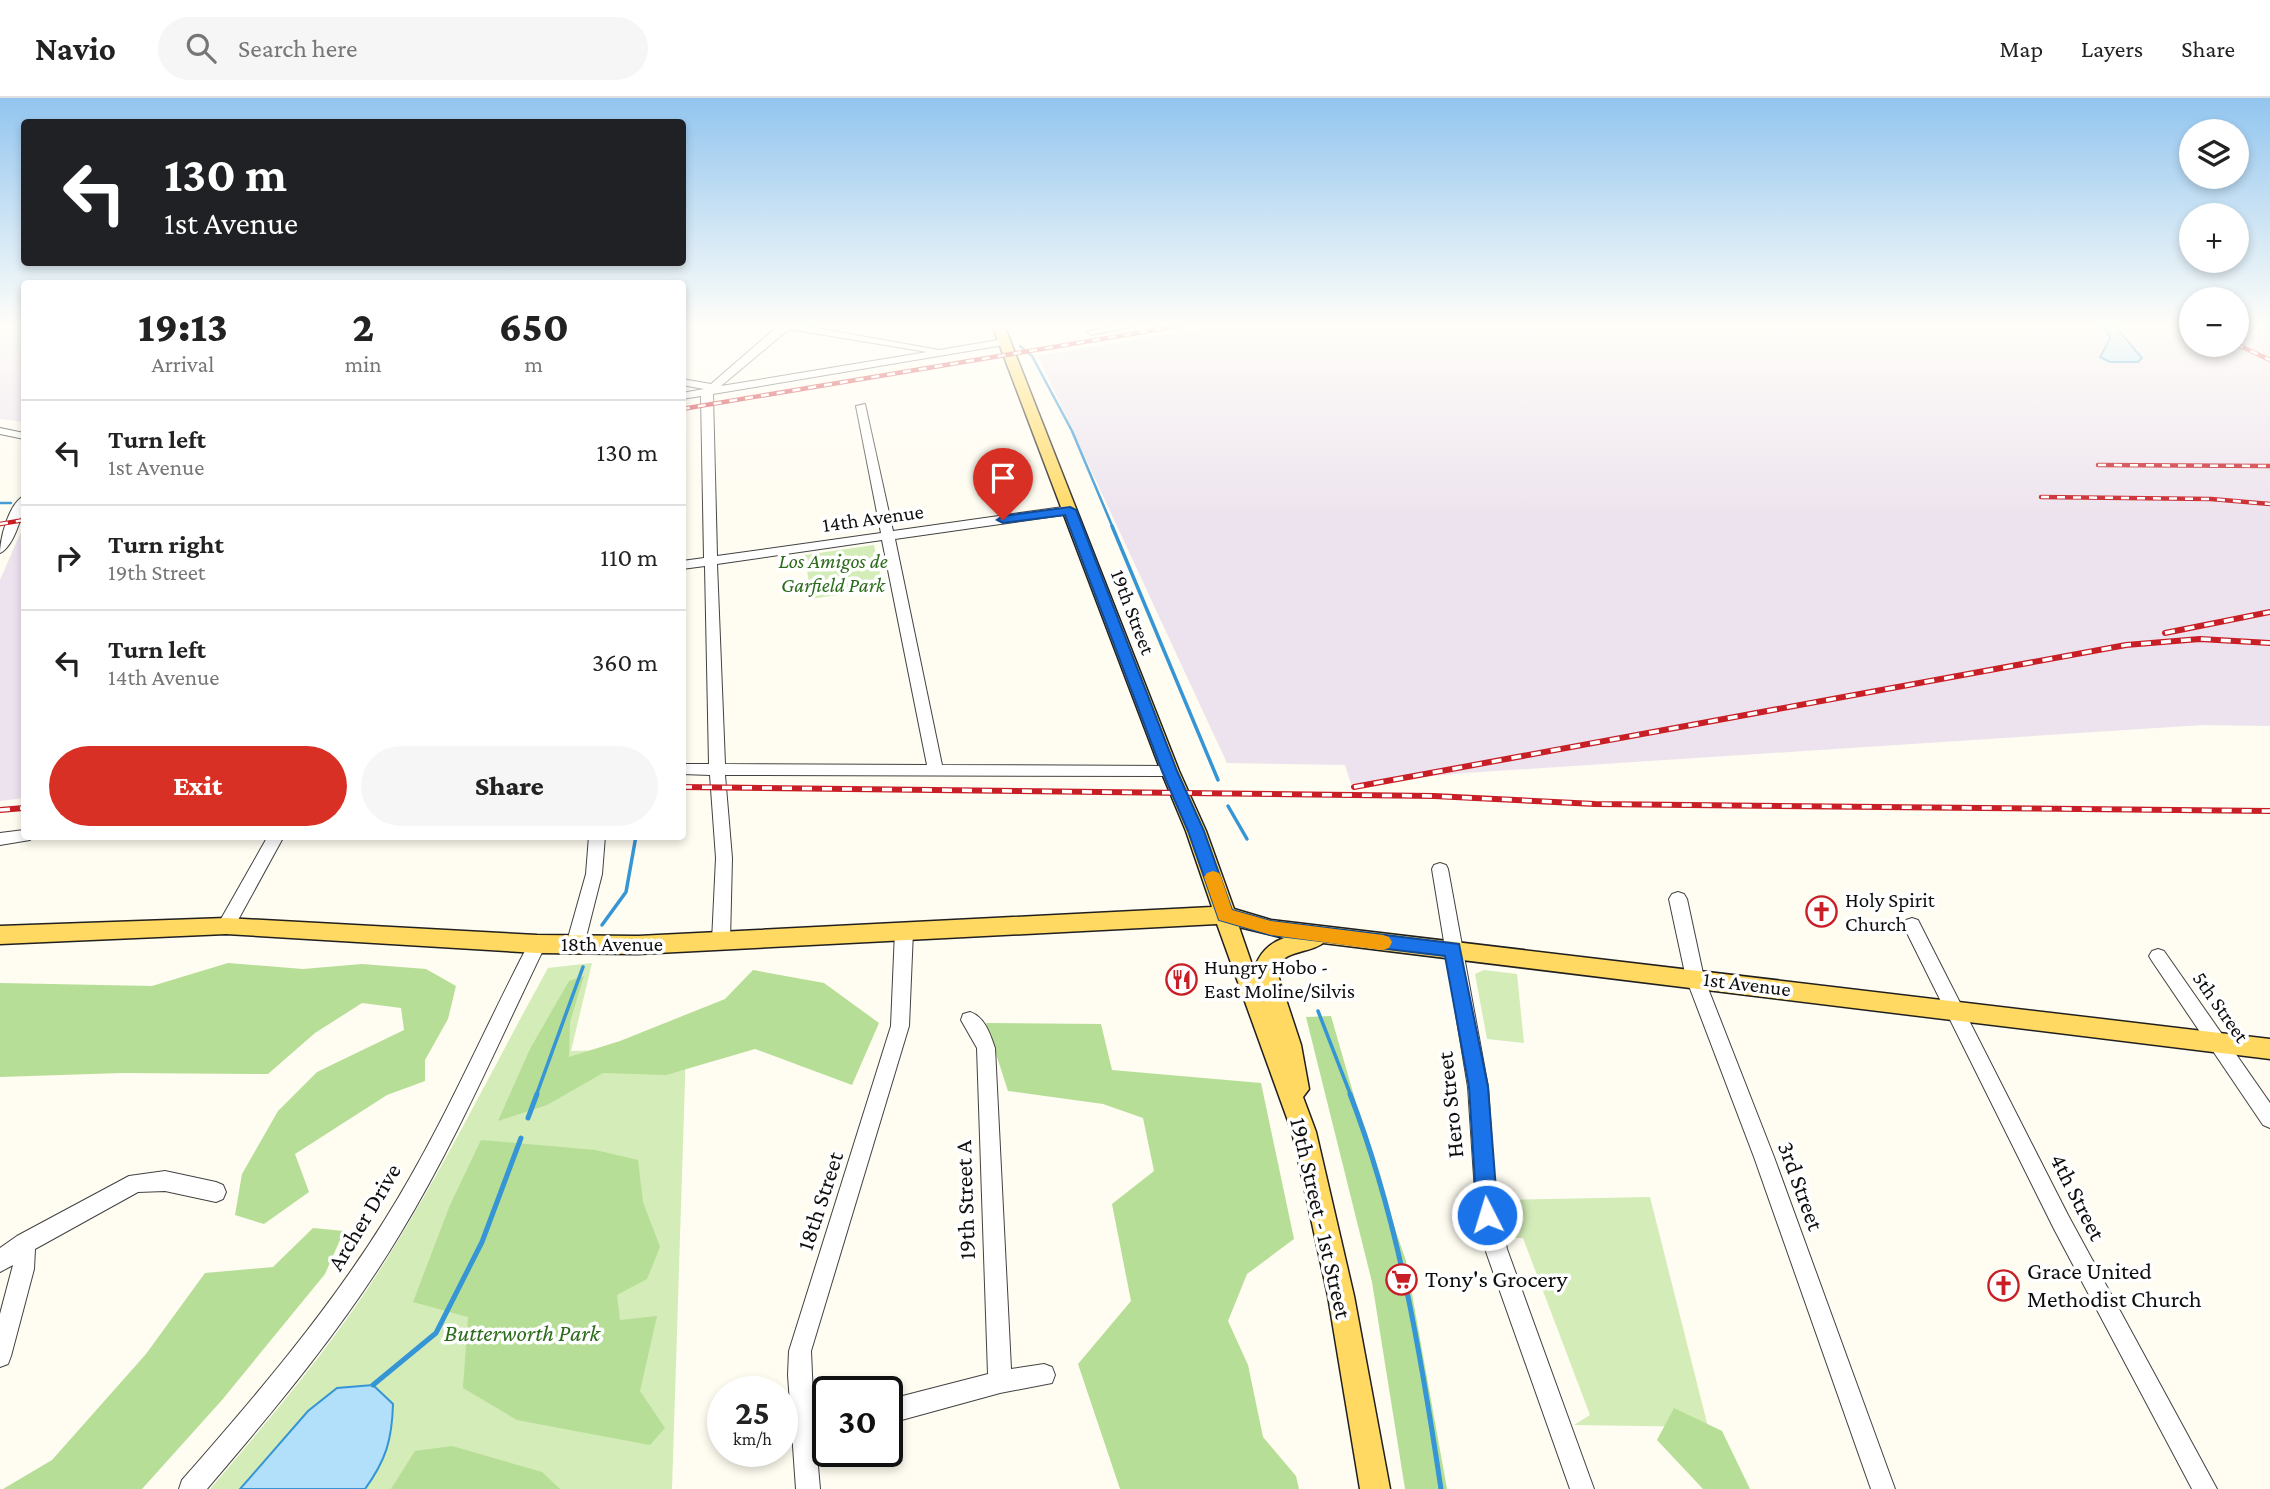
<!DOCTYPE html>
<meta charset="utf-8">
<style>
body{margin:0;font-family:"Crimson Pro",serif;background:#f6f6f6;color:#222;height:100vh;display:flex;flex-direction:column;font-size:26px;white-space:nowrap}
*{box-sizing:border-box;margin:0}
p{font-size:23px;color:#767676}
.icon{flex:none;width:38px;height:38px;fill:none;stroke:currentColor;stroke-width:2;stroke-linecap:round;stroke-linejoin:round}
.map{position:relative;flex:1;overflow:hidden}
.sheet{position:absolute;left:21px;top:182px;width:665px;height:560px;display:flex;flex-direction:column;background:#fff;border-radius:7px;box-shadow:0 4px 10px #0003}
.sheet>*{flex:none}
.top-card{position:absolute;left:21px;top:21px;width:665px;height:147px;border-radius:7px;box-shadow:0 4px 10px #0003;background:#202124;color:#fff;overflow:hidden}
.tools{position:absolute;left:2179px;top:21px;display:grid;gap:14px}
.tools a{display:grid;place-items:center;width:70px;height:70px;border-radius:50%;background:#fff;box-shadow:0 4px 10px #0003;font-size:35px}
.speed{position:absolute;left:707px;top:1278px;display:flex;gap:14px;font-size:35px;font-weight:700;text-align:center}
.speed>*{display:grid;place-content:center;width:91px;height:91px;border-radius:50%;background:#fff;box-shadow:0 4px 10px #0003;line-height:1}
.speed small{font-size:18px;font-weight:400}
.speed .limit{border:4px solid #111;border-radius:10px;background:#fff;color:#111}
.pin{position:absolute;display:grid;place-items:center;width:60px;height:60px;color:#fff;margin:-72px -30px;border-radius:50% 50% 50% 0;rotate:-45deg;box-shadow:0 0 7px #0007}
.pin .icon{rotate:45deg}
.me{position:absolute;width:77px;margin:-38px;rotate:355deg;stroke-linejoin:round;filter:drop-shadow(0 0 5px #0008)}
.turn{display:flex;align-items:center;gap:24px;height:147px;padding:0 28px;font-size:32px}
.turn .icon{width:91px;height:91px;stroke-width:2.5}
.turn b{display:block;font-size:49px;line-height:60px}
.eta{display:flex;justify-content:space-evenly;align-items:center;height:119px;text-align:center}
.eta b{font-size:42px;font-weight:800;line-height:49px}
.button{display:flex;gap:14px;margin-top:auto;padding:14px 28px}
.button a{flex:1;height:80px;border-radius:42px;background:#d93025;color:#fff;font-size:28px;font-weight:800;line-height:80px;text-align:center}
.button a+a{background:#f6f6f6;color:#222}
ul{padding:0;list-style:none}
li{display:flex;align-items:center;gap:21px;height:105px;padding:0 28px;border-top:2px solid #e0e0e0}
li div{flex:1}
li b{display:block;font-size:26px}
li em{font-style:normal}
header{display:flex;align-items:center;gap:42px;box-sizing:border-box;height:98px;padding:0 35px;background:#fff;border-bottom:2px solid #e0e0e0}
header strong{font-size:33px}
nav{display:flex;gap:38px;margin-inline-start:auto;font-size:24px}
.search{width:490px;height:63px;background:#f6f6f6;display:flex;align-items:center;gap:18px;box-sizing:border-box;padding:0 24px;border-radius:38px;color:#767676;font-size:26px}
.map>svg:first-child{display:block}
.industrial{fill:#ede3ee}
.green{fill:#d3ecb8}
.forest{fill:#b6de96}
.water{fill:#b2dffa;stroke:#3595d5;stroke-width:2}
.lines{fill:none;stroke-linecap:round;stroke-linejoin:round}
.stream-far2{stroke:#3595d5;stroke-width:2.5}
.stream-far1{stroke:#3595d5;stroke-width:3.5}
.stream{stroke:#3595d5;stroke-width:5}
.minor-casing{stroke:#424242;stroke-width:2}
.major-casing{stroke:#202020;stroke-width:3}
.minor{fill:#fff;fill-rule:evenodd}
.major{fill:#ffd961;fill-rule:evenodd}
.rail-far1-casing{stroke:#c81e26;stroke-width:4.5}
.rail-casing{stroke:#c81e26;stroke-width:6}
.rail-far1{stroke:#fff;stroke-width:2.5;stroke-dasharray:8;stroke-linecap:butt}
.rail{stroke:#fff;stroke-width:3.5;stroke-dasharray:10;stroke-linecap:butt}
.route{fill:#1a73e8;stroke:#114b97;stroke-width:2}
.slow{fill:#f59e0b}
.labels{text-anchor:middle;stroke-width:7;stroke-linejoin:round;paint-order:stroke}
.street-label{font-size:21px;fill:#0f0f0f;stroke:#fff}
.park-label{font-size:21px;font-style:italic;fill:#2b6b1b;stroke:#fff}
.poi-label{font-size:21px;fill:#0f0f0f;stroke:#fff;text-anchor:start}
.near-street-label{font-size:24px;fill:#0f0f0f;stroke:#fff}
.near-poi-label{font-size:24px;fill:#0f0f0f;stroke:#fff;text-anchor:start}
.near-park-label{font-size:24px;font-style:italic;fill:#2b6b1b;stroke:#fff}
</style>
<header>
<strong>Navio</strong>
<div class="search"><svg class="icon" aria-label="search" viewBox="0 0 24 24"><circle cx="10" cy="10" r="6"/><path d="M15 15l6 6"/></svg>Search here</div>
<nav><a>Map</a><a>Layers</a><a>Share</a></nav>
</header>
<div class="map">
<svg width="2270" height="1391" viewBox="0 0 2270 1391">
<rect width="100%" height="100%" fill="#fffcf1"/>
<!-- industrial -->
<g class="industrial">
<polygon points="0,227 24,227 24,324 0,321"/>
<polygon points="1218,227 2191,227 2191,247 2236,247 2237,227 2270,227 2270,628 2203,627 1465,675 1351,686 1345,667 1227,665 1038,258"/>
<polygon points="24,427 24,700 0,703 0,482"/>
</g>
<!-- green -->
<g class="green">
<polygon points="874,447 883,490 811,501 805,457"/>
<path d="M 592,865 L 571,953 L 686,950 L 672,1391 L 210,1391 C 273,1317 337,1242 388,1159 C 446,1066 495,966 548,870 Z"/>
<polygon points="1484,872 1517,876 1524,945 1487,941 1475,876"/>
<polygon points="1650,1099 1708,1329 1574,1327 1590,1317 1523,1140 1504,1140 1500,1102"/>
</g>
<!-- forest -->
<g class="forest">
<polygon points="228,865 303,871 362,866 426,871 456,888 448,921 425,962 425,983 387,997 295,1056 309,1094 264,1126 235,1117 242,1076 278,1013 317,974 404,932 401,910 362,905 315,935 268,976 122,975 0,979 0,885 152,888"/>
<polygon points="753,872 824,885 879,925 852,987 755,951 666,977 603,975 547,1007 498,1023 530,951 569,883 584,878 570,924 569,959 620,943 725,901"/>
<polygon points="1331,918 1377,1078 1406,1163 1447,1391 1405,1391 1372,1184 1306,919"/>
<polygon points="986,925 1101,926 1112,972 1261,985 1294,1141 1247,1176 1228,1223 1248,1267 1263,1339 1296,1378 1299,1391 1120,1391 1078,1266 1131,1203 1112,1106 1154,1073 1143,1020 1103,1006 1008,993"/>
<polygon points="481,1042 595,1052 638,1062 643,1104 660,1149 647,1181 617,1197 620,1222 657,1218 640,1293 665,1330 650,1347 517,1322 463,1290 468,1219 413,1204 450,1107"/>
<polygon points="313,1130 344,1133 325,1176 222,1302 142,1391 3,1391 52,1362 146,1256 205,1175 273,1169"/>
<polygon points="1674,1310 1722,1333 1750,1391 1703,1391 1657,1342"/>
<polygon points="452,1348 542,1374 560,1391 391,1391 415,1353"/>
</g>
<!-- water -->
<g class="water">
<polygon points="2098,227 2114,227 2142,260 2138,264 2110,264 2100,259 2110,241 2108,235"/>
<path d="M 373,1287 L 393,1306 C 392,1342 386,1362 365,1391 L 240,1391 L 308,1313 L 337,1290 Z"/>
</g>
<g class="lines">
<!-- stream-far2 -->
<g class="stream-far2">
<polyline points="1020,248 1032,258 1072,333 1113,430"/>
<polyline points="0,405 11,405"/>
</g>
<!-- stream-far1 -->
<g class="stream-far1">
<polyline points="1112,428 1218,682"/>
<polyline points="1228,708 1247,741"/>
<polyline points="602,827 626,794 636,738"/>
<polyline points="1318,913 1351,998"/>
<polyline points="536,998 583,869"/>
</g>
<!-- stream -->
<g class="stream">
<path d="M 1350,996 C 1399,1123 1421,1257 1441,1391"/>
<polyline points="528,1020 537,996"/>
<polyline points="373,1287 436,1235 482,1144 521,1040"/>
</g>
<defs>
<g id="minor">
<path d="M 779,227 L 800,227 L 939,252 L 1004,241 L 1009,244 L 1004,247 L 713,296 L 717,458 L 881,435 L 856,308 L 865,306 L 893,433 L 1070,408 L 1076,412 L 1070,416 L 895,441 L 942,667 L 1170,668 L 1178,673 L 1170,678 L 725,677 L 732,760 L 730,843 L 727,848 L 721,850 L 715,848 L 712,843 L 716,760 L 710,677 L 682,676 L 682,666 L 709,666 L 705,468 L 682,471 L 682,463 L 704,460 L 701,298 L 682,301 L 682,295 L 704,291 L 682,287 L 682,281 L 711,286 ZM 789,231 L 927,254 L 721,288 ZM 882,442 L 927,667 L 725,666 L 717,466 Z"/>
<polygon points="1118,227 1140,227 1092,237 1087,234"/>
<polygon points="0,330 24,335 24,341 0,336"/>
<path d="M 24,398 C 25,412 14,449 0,455 C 0,440 9,405 24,398 Z"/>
<polygon points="24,732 24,738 32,738 30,742 0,747 0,735"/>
<polygon points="268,738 284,738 232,833 226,835 220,833 217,828"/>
<polygon points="589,738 605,738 602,776 584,847 581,852 575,854 569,852 566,847 586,776"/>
<polygon points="1440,765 1446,767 1448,771 1488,989 1495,1094 1507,1151 1594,1391 1570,1391 1485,1151 1475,1094 1468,989 1432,771 1434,767"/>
<polygon points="1678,794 1684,796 1687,801 1704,880 1774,1059 1895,1391 1871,1391 1754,1059 1686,880 1669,801 1672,796"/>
<polygon points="1912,820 1918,822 2068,1117 2217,1391 2192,1391 2054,1131 1903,827 1906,822"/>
<polygon points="904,826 910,828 913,833 909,928 811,1253 814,1322 828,1318 828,1342 816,1345 820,1391 796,1391 788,1277 789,1253 891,928 895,833 898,828"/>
<path d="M 537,839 L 543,841 L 546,846 C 499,943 456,1044 400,1136 C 345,1228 276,1310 207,1391 L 179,1391 L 182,1382 C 254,1300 326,1216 384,1123 C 441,1033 482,935 531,841 Z"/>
<polygon points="2158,851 2164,853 2270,1005 2270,1030 2263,1027 2152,863 2149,858 2152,853"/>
<path d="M 970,914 C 985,919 990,936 995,950 L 1011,1271 L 1044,1266 L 1052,1269 L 1055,1277 L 1052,1285 L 1000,1295 L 887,1326 L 887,1302 L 988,1276 L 977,950 L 961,922 L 963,916 Z"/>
<polygon points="165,1073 216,1084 223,1087 226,1094 223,1101 216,1104 165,1093 138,1094 35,1151 34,1171 11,1258 8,1266 0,1269 0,1216 13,1167 0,1174 0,1150 17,1138 129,1078"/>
</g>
<path id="major" d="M 992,227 L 1004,227 L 1179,673 L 1206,733 L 1234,811 L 1271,822 L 2270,941 L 2270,961 L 1323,845 C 1308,856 1285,851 1276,871 L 1301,947 L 1309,991 L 1303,999 L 1316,1034 L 1354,1198 L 1390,1391 L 1360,1391 L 1328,1198 L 1292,1034 L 1217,826 L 638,856 L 537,855 L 226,836 L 0,846 L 0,828 L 226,820 L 537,837 L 638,838 L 1212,809 L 1186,733 L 1161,673 ZM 1239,829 L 1284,840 C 1268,846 1260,855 1254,871 L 1258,884 Z"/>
</defs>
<!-- minor casing -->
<use href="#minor" class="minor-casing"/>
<!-- major casing -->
<use href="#major" class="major-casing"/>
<!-- minor -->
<use href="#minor" class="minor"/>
<!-- major -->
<use href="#major" class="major"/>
<defs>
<g id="rail-far1">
<polyline points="2236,246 2270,262"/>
<polyline points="682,311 1185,227"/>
<polyline points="2098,367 2270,368"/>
<polyline points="2041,399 2211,401 2270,406"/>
<polyline points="0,426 24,422"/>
</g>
<g id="rail">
<polyline points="2165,535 2270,514"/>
<polyline points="682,689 1434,698 1595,706 2270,713"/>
<polyline points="1354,689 2126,547 2200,541 2270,545"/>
<polyline points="0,712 24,710"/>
</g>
</defs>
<!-- rail-far1 casing -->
<use href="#rail-far1" class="rail-far1-casing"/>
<!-- rail casing -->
<use href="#rail" class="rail-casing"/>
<!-- rail-far1 -->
<use href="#rail-far1" class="rail-far1"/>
<!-- rail -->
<use href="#rail" class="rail"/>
</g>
<!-- sky -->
<linearGradient id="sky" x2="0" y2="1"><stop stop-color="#92c5ef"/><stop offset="0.54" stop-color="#fffef9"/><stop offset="1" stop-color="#fffef9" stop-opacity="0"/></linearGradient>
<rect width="2270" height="421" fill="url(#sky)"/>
<!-- route -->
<polygon class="route" points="1070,409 1076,412 1177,673 1204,733 1232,812 1271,823 1459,846 1488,989 1498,1117 1495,1124 1487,1127 1480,1124 1477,1117 1469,989 1445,858 1271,837 1219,822 1188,733 1162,673 1065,417 1003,425 997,422 1003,418"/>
<!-- slow -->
<polygon class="slow" points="1213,773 1219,775 1221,779 1232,812 1271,823 1383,837 1389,839 1392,844 1389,850 1383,852 1271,837 1219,822 1204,779 1207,775"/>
<!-- icons -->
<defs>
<symbol id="church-ring" viewBox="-11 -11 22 22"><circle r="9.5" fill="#fff" stroke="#c81e26" stroke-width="1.5"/><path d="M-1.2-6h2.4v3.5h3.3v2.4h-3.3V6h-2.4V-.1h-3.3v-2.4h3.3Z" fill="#c81e26"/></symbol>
<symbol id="restaurant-ring" viewBox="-11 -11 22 22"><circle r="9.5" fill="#fff" stroke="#c81e26" stroke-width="1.5"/><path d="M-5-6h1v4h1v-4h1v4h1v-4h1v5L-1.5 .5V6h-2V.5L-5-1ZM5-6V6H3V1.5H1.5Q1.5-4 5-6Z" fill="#c81e26"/></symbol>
<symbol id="supermarket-ring" viewBox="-11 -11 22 22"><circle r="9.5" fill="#fff" stroke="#c81e26" stroke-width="1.5"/><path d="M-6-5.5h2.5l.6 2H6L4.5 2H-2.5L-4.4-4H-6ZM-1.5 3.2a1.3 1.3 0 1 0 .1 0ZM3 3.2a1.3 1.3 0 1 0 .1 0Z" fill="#c81e26"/></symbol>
</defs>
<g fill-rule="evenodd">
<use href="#church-ring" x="1804" y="796" width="35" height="35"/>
<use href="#restaurant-ring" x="1164" y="864" width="35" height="35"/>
<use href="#supermarket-ring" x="1384" y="1164" width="35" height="35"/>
<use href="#church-ring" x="1986" y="1170" width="35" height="35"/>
</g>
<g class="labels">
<!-- street labels -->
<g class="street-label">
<text transform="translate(873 420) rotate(-8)" y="7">14th Avenue</text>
<text transform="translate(1133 514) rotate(69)" y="7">19th Street</text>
<text x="612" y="853">18th Avenue</text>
<text transform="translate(1747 886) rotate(7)" y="7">1st Avenue</text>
<text transform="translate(2221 909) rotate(55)" y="7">5th Street</text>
</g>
<!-- park labels -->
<g class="park-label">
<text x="833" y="470">Los Amigos de<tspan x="833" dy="24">Garfield Park</tspan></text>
</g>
<!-- poi labels -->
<g class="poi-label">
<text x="1845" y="809">Holy Spirit<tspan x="1845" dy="24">Church</tspan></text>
<text x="1204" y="876">Hungry Hobo -<tspan x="1204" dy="24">East Moline/Silvis</tspan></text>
</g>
<!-- near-street labels -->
<g class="near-street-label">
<text transform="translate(1450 1007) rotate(-96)" y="8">Hero Street</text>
<text transform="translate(1801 1088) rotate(70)" y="8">3rd Street</text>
<text transform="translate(2078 1099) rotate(63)" y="8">4th Street</text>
<text transform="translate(965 1102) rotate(-92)" y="8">19th Street A</text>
<text transform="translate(820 1103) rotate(-72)" y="8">18th Street</text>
<text transform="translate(364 1119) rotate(-59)" y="8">Archer Drive</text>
<text transform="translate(1321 1120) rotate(77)" y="8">19th Street - 1st Street</text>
</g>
<!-- near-poi labels -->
<g class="near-poi-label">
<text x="2027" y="1181">Grace United<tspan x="2027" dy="28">Methodist Church</tspan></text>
<text x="1425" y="1189">Tony's Grocery</text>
</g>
<!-- near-park labels -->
<g class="near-park-label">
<text x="522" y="1243">Butterworth Park</text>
</g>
</g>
</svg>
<div class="tools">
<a><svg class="icon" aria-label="layers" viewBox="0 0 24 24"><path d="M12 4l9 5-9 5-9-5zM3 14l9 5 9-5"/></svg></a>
<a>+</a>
<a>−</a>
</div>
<div class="speed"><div>25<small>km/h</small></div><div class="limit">30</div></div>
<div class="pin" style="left:1003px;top:422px;background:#d93025"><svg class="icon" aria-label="arrive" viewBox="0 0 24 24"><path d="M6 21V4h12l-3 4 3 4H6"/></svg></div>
<svg class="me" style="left:1487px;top:1117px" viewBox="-20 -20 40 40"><circle r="17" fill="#1a73e8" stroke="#fff" stroke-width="3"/><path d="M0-11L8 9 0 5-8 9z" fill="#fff"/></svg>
<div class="top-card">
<div class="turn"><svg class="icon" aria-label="left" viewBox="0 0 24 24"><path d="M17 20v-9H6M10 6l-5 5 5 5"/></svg><div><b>130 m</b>1st Avenue</div></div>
</div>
<section class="sheet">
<div class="eta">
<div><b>19:13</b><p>Arrival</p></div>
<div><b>2</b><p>min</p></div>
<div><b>650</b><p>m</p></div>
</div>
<ul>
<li><svg class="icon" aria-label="left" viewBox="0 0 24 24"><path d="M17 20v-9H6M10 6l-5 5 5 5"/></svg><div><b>Turn left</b><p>1st Avenue</p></div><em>130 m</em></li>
<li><svg class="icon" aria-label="right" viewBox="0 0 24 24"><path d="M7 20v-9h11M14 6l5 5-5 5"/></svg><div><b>Turn right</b><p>19th Street</p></div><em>110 m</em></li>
<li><svg class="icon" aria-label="left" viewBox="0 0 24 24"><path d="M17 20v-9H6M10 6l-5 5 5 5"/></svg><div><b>Turn left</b><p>14th Avenue</p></div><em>360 m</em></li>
</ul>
<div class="button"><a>Exit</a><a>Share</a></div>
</section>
</div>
